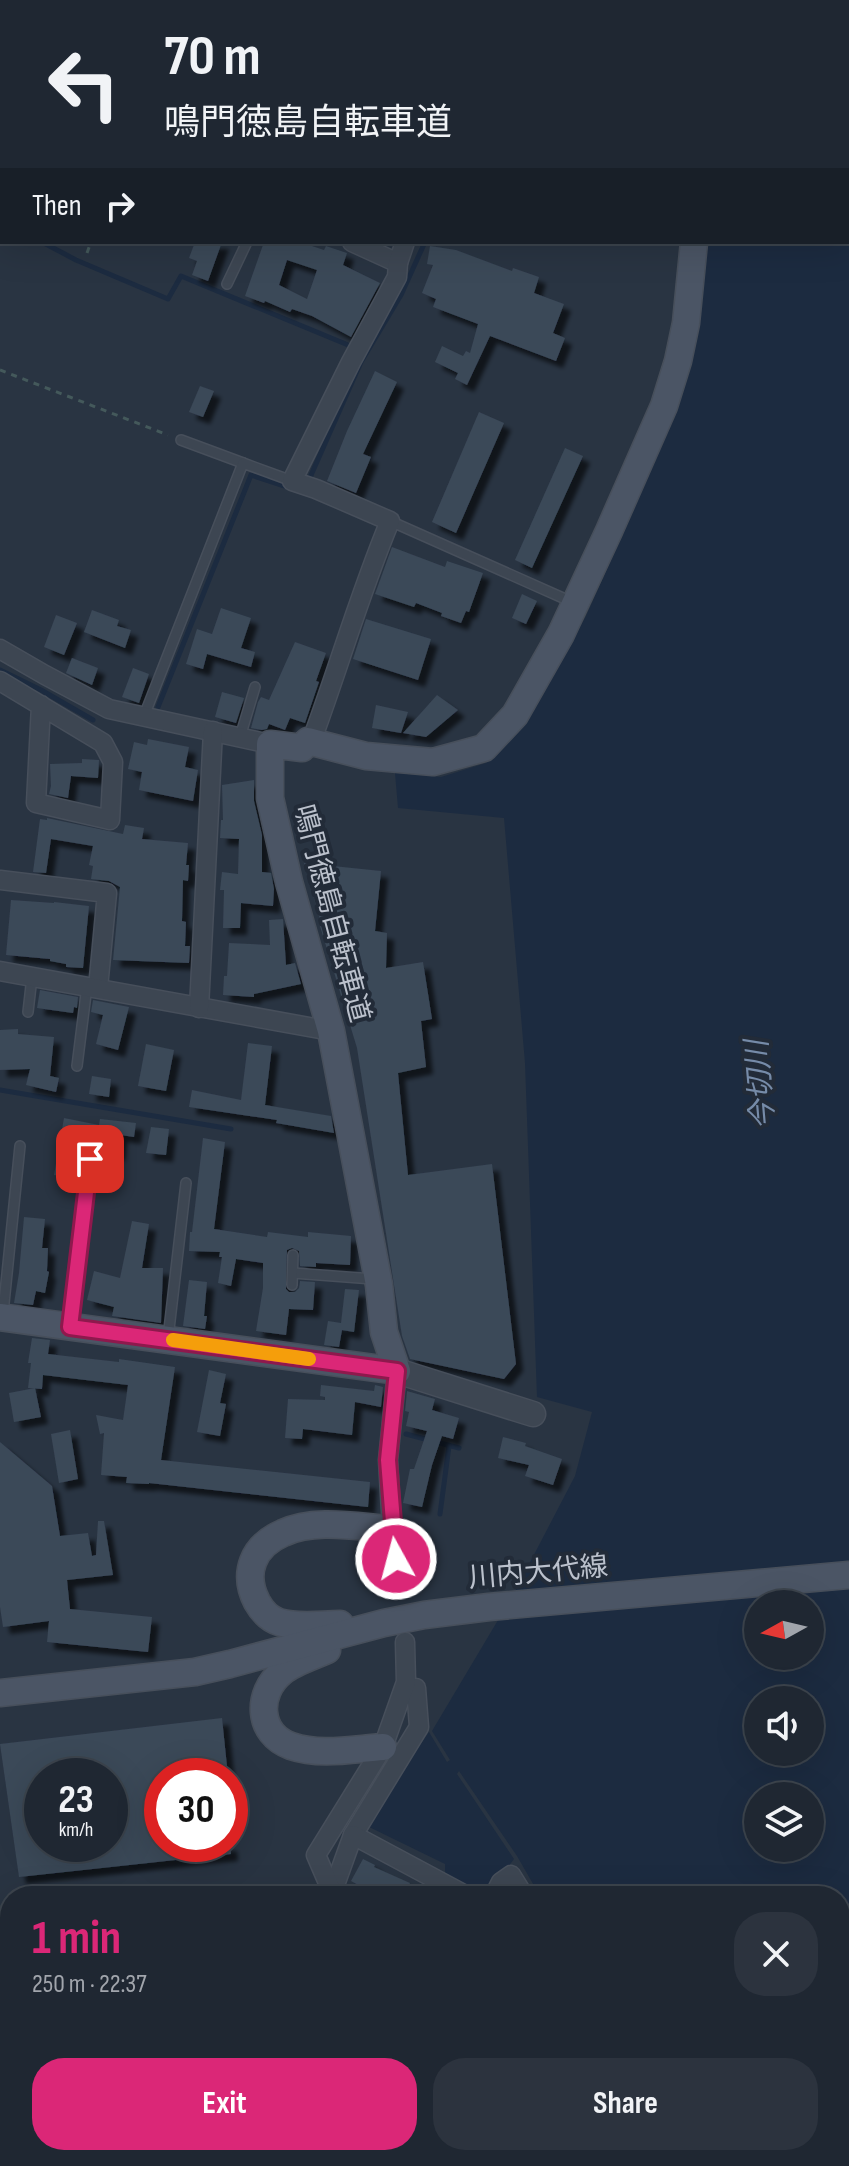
<!DOCTYPE html>
<meta charset="utf-8">
<style>
body{margin:0;font-family:"Sofia Sans Condensed","Noto Sans JP",sans-serif;background:#2c333e;color:#f1f3f6;height:100vh;display:flex;flex-direction:column;font-size:30px;white-space:nowrap}
*{box-sizing:border-box;margin:0}
p{font-size:26px;color:#a1a5ac}
.icon{flex:none;width:44px;height:44px;fill:none;stroke:currentColor;stroke-width:2;stroke-linecap:round;stroke-linejoin:round}
.map{position:relative;flex:1;overflow:hidden}
.sheet{position:absolute;left:0px;top:1886px;width:850px;height:280px;display:flex;flex-direction:column;background:#1f2732;border-radius:32px 32px 0 0;box-shadow:0 8px 32px #0002,0 0 0 2px #3c444d}
.sheet>*{flex:none}
.top-card{position:absolute;left:0px;top:0px;width:850px;height:244px;box-shadow:0 8px 32px #0002,0 0 0 2px #3c444d;background:#1f2732;color:#f1f3f6;overflow:hidden}
.needle{width:52px;rotate:262deg}
.buttons{position:absolute;left:744px;top:1590px;display:grid;gap:16px}
.buttons a{display:grid;place-items:center;width:80px;height:80px;border-radius:50%;background:#1f2732;box-shadow:0 8px 32px #0002,0 0 0 2px #3c444d;font-size:40px}
.speed{position:absolute;left:24px;top:1758px;display:flex;gap:16px;font-size:40px;font-weight:700;text-align:center}
.speed>*{display:grid;place-content:center;width:104px;height:104px;border-radius:50%;background:#1f2732;box-shadow:0 8px 32px #0002,0 0 0 2px #3c444d;line-height:1}
.speed small{font-size:20px;font-weight:400}
.speed .limit{border:12px solid #d22;background:#fff;color:#111}
.pin{position:absolute;display:grid;place-items:center;width:68px;height:68px;color:#fff;margin:-34px;border-radius:16px;box-shadow:0 4px 12px #0006}
.me{position:absolute;width:88px;margin:-44px;rotate:353deg;stroke-linejoin:round;filter:drop-shadow(0 0 6px #0008)}
.turn{display:flex;align-items:center;gap:28px;height:168px;padding:0 32px;font-size:36px}
.turn .icon{width:104px;height:104px;stroke-width:2.5}
.turn b{display:block;font-size:56px;line-height:68px}
.then{display:flex;align-items:center;height:76px;padding:0 32px;background:#0003;gap:16px;font-size:30px}
.round{display:grid;place-items:center;flex:none;width:84px;height:84px;border-radius:32px;background:#2c333e}
.headline{display:flex;align-items:center;justify-content:space-between;height:136px;padding:0 32px}
h1{font-size:48px;font-weight:700;line-height:60px;color:#db2777}
.cta{display:flex;gap:16px;margin-top:auto;padding:16px 32px}
.cta a{flex:1;height:92px;border-radius:32px;background:#db2777;color:#fff;font-size:32px;font-weight:700;line-height:92px;text-align:center}
.cta a+a{background:#2c333e;color:#f1f3f6}
.map>svg:first-child{display:block}
.water{fill:#1c2b40;fill-rule:evenodd}
.lines{fill:none;stroke-linecap:round;stroke-linejoin:round}
.stream{stroke:#1c2b40;stroke-width:5}
.building{fill:#3b4858;fill-rule:evenodd;filter:url(#shadow)}
.service-casing{stroke:#474f5b;stroke-width:12}
.minor-casing{stroke:#474f5b;stroke-width:21}
.tertiary-casing{stroke:#474f5b;stroke-width:27}
.secondary-casing{stroke:#474f5b;stroke-width:29}
.trunk-casing{stroke:#48515d;stroke-width:35}
.path{stroke:#44595b;stroke-width:3;stroke-dasharray:6 6;stroke-linecap:butt}
.service{stroke:#3d4652;stroke-width:9}
.minor{stroke:#3d4652;stroke-width:18}
.tertiary{stroke:#3d4652;stroke-width:24}
.secondary{stroke:#4b5565;stroke-width:26}
.trunk{stroke:#6a6966;stroke-width:32}
.route-casing{stroke:#8e194d;stroke-width:20}
.route{stroke:#db2777;stroke-width:14}
.slow{stroke:#f59e0b;stroke-width:14}
.labels{text-anchor:middle;stroke-width:8;stroke-linejoin:round;paint-order:stroke}
.street-label{font-size:28px;fill:#bbc1cc;stroke:#222b38}
.water-label{font-size:30px;font-style:italic;fill:#768ba8;stroke:#222b38}
</style>
<div class="map">
<svg width="849" height="2166" viewBox="0 0 849 2166">
<defs>
<filter id="shadow"><feDropShadow dx="7" dy="7" stdDeviation="2" flood-color="#0009"/></filter>
</defs>
<rect width="100%" height="100%" fill="#293442"/>
<!-- water -->
<path class="water" d="M 767,0 L 849,0 L 849,2166 L 700,2166 L 694,2156 L 840,2156 L 840,1896 L 540,1896 L 517,1856 L 459,1771 L 457,1774 L 514,1859 L 486,1896 L 478,1896 L 445,1880 L 445,1864 L 365,1825 L 429,1732 L 447,1762 L 450,1760 L 432,1731 L 513,1595 L 575,1476 L 592,1412 L 537,1397 L 525,1063 L 504,818 L 398,808 L 395,773 L 441,777 L 486,763 L 514,734 L 555,671 L 586,616 L 633,511 L 692,360 L 706,242 L 848,242 L 848,2 L 766,2 ZM 758,1604 L 810,1604 L 810,1656 L 758,1656 ZM 758,1700 L 810,1700 L 810,1752 L 758,1752 ZM 758,1796 L 810,1796 L 810,1848 L 758,1848 Z"/>
<g class="lines">
<!-- stream -->
<g class="stream">
<polyline points="241,1 244,2"/>
<polyline points="497,2 498,0"/>
<polyline points="0,219 2,220"/>
<polyline points="42,242 76,260 168,299 181,276 353,347"/>
<polyline points="308,482 361,362 401,295 425,242"/>
<polyline points="0,670 41,690 93,720"/>
<polyline points="158,707 251,475 290,488"/>
<polyline points="0,1090 231,1129"/>
<polyline points="406,1434 459,1448"/>
<polyline points="440,1514 449,1446"/>
</g>
</g>
<!-- building -->
<g class="building">
<polygon points="195,242 222,242 208,281 192,275 197,261 189,258"/>
<path d="M 264,242 L 300,242 L 324,250 L 326,246 L 347,253 L 343,265 L 380,283 L 351,337 L 312,316 L 292,309 L 290,312 L 265,301 L 264,303 L 245,296 ZM 287,260 L 317,270 L 307,299 L 279,285 Z"/>
<polygon points="430,246 456,250 512,271 513,268 539,277 534,293 564,304 553,333 565,338 556,361 490,336 467,385 455,379 458,373 435,362 442,346 463,356 466,351 470,353 478,324 433,307 436,299 422,293 433,265 427,264"/>
<polygon points="375,371 397,382 363,454 371,457 356,493 327,481 347,431"/>
<polygon points="200,386 214,391 203,417 189,412"/>
<polygon points="479,412 504,423 456,533 432,522"/>
<polygon points="565,448 583,456 532,568 515,560"/>
<polygon points="392,547 445,567 447,561 483,573 469,612 466,611 461,623 441,616 442,613 416,603 414,607 375,594"/>
<polygon points="522,594 537,601 526,624 512,618"/>
<polygon points="221,608 251,618 241,648 255,652 251,667 207,654 203,669 186,664 197,629 212,634"/>
<polygon points="92,610 119,620 117,626 131,630 125,648 84,632"/>
<polygon points="56,615 77,623 64,655 44,647"/>
<polygon points="366,619 431,639 418,680 353,659"/>
<polygon points="295,642 326,653 316,681 319,682 305,723 290,718 285,730 269,724 267,729 262,730 251,728 258,702 261,697 269,700"/>
<polygon points="72,658 98,668 92,685 66,673"/>
<polygon points="133,668 149,674 139,703 122,697"/>
<polygon points="222,692 244,698 236,723 215,717"/>
<polygon points="437,695 458,710 426,737 403,733"/>
<polygon points="376,705 408,712 401,733 372,728"/>
<polygon points="148,739 189,747 185,767 198,770 193,801 139,790 142,772 128,769 134,742 147,745"/>
<polygon points="82,759 99,760 98,778 71,776 68,798 49,794 51,786 50,764 82,763"/>
<polygon points="254,780 254,801 262,835 262,872 271,873 274,889 273,906 241,903 240,928 223,928 224,890 220,890 222,872 238,874 239,839 220,838 221,820 223,820 222,785"/>
<polygon points="47,818 123,834 125,825 144,828 142,839 188,843 186,865 189,865 188,881 183,880 182,921 186,922 185,946 190,946 189,963 113,960 120,887 109,881 91,879 93,866 89,865 93,846 51,839 46,873 33,872 40,819 47,820"/>
<polygon points="304,863 381,871 375,931 387,933 386,968 423,962 432,1019 421,1021 426,1067 398,1073 408,1175 492,1164 516,1364 504,1379 410,1359 402,1336 357,1048 320,926 322,927"/>
<polygon points="11,900 54,903 54,902 89,906 83,968 66,967 66,964 50,961 50,959 6,955"/>
<polygon points="283,919 286,965 295,963 301,984 254,994 254,997 223,995 224,976 227,976 229,943 270,945 269,920"/>
<polygon points="40,990 78,997 77,1008 74,1007 73,1013 37,1008"/>
<polygon points="93,1000 129,1007 118,1050 96,1044 103,1015 91,1012"/>
<polygon points="18,1029 18,1034 54,1037 50,1076 59,1078 56,1092 26,1085 30,1069 0,1070 0,1030"/>
<polygon points="248,1043 272,1046 265,1105 331,1116 334,1133 276,1123 277,1120 189,1107 192,1090 241,1100"/>
<polygon points="146,1044 174,1050 166,1091 138,1086"/>
<polygon points="92,1076 111,1079 109,1097 89,1094"/>
<polygon points="64,1118 99,1125 100,1119 136,1123 134,1137 120,1135 118,1154 80,1150 75,1179 54,1175"/>
<polygon points="151,1127 169,1129 166,1155 146,1153"/>
<polygon points="203,1138 225,1142 214,1229 267,1237 268,1232 308,1237 308,1232 351,1236 350,1265 316,1263 316,1267 300,1266 299,1251 292,1248 287,1250 286,1289 289,1292 295,1292 299,1288 300,1281 315,1282 313,1310 289,1309 286,1335 256,1331 263,1288 263,1263 236,1259 231,1286 218,1283 222,1257 219,1257 220,1252 189,1251 190,1232 192,1232"/>
<polygon points="24,1217 45,1219 42,1248 48,1248 47,1271 49,1272 45,1293 36,1291 33,1305 14,1303 19,1273"/>
<polygon points="132,1221 149,1224 142,1268 163,1268 161,1323 112,1316 114,1307 87,1300 94,1271 120,1278"/>
<polygon points="189,1280 207,1282 204,1316 207,1316 205,1329 183,1326"/>
<polygon points="345,1289 359,1290 354,1332 342,1330 339,1347 324,1345 328,1321 341,1323"/>
<polygon points="32,1338 50,1340 48,1354 119,1362 119,1359 175,1367 161,1460 370,1482 368,1507 149,1483 149,1484 126,1483 127,1477 101,1475 104,1433 100,1434 96,1415 123,1420 128,1385 43,1375 42,1389 28,1388 31,1363 28,1363"/>
<polygon points="209,1370 226,1374 220,1403 226,1404 220,1436 197,1432"/>
<polygon points="321,1385 374,1391 375,1385 383,1387 381,1407 355,1402 352,1435 303,1429 302,1439 285,1438 288,1399 325,1400 325,1397 320,1396"/>
<polygon points="35,1388 41,1417 14,1422 9,1393"/>
<polygon points="407,1391 435,1399 432,1410 459,1418 453,1439 442,1436 432,1465 422,1507 403,1503 410,1469 414,1469 427,1431 406,1426 409,1412 405,1411"/>
<polygon points="70,1430 78,1479 59,1483 51,1434"/>
<polygon points="503,1437 526,1443 525,1446 562,1459 553,1485 525,1476 529,1465 498,1458"/>
<polygon points="0,1442 52,1486 60,1536 88,1533 92,1556 96,1555 98,1521 104,1521 113,1575 67,1580 70,1609 152,1617 148,1652 47,1642 49,1621 3,1627 0,1607"/>
<path d="M 222,1718 L 228,1776 L 162,1776 L 162,1844 L 230,1844 L 231,1854 L 19,1877 L 0,1744 ZM 42,1776 L 110,1776 L 110,1844 L 42,1844 Z"/>
<polygon points="363,1859 375,1865 374,1867 410,1883 404,1896 378,1896 351,1881"/>
</g>
<g class="lines">
<defs>
<g id="service">
<polyline points="227,284 247,242"/>
<polyline points="181,440 243,463"/>
<polyline points="390,521 572,602"/>
<polyline points="144,716 243,463 292,481"/>
<polyline points="240,737 255,687"/>
<polyline points="28,1012 32,977"/>
<polyline points="77,1066 87,986"/>
<polyline points="293,1273 373,1279"/>
<polyline points="292,1285 293,1255"/>
<polyline points="3,1313 20,1146"/>
<polyline points="71,1322 90,1159"/>
<polyline points="168,1338 186,1183"/>
</g>
<g id="minor">
<polyline points="537,0 541,2"/>
<polyline points="485,2 486,0"/>
<polyline points="672,2 673,0"/>
<polyline points="0,79 2,80"/>
<polyline points="352,242 398,263"/>
<polyline points="0,649 45,675 109,709 270,744"/>
<polyline points="0,681 103,743 113,762 110,820 36,803 41,705"/>
<path d="M 308,741 L 314,734 C 340,663 361,590 390,521 L 316,489 L 292,481 L 351,362 L 397,277 L 398,263 L 405,242"/>
<polyline points="0,880 107,893 98,988"/>
<polyline points="0,971 331,1031"/>
<polyline points="199,1008 213,731"/>
<polyline points="397,1371 388,1460 392,1529 400,1588"/>
<polyline points="353,1835 419,1727 416,1688"/>
<polyline points="331,1896 353,1835 467,1896"/>
<polyline points="341,1896 332,1892 316,1855 383,1747 406,1682 405,1642"/>
<polyline points="494,1896 501,1882 511,1875 524,1896"/>
<polyline points="674,2156 679,2166"/>
<polyline points="219,2166 224,2156"/>
<polyline points="278,2166 282,2156"/>
<polyline points="370,2166 374,2156"/>
<polyline points="456,2166 460,2156"/>
</g>
<polyline id="tertiary" points="397,1371 533,1414"/>
<g id="secondary">
<polyline points="749,2 749,0"/>
<polyline points="0,1317 397,1371 384,1332 379,1285 331,1031 289,882 270,798 270,744 302,748 308,741 366,756 433,762 484,748 515,715 561,634 609,531 664,406 678,361 686,323 694,242"/>
<path d="M 340,1624 C 321,1624 298,1628 279,1622 C 270,1619 262,1611 257,1602 C 242,1573 253,1546 283,1533 C 315,1518 358,1527 392,1529"/>
<path d="M 327,1650 C 314,1656 292,1663 282,1672 C 256,1693 257,1734 291,1746 C 320,1756 353,1749 383,1747"/>
<polyline points="0,1693 195,1672 230,1664 384,1623 424,1615 489,1607 849,1575"/>
</g>
<g id="trunk">
<polyline points="0,2017 10,2101"/>
<polyline points="17,2156 19,2166"/>
</g>
</defs>
<!-- service casing -->
<use href="#service" class="service-casing"/>
<!-- minor casing -->
<use href="#minor" class="minor-casing"/>
<!-- tertiary casing -->
<use href="#tertiary" class="tertiary-casing"/>
<!-- secondary casing -->
<use href="#secondary" class="secondary-casing"/>
<!-- trunk casing -->
<use href="#trunk" class="trunk-casing"/>
<!-- path -->
<g class="path">
<polyline points="239,0 244,2"/>
<polyline points="87,253 91,242"/>
<polyline points="0,370 168,435"/>
</g>
<!-- service -->
<use href="#service" class="service"/>
<!-- minor -->
<use href="#minor" class="minor"/>
<!-- tertiary -->
<use href="#tertiary" class="tertiary"/>
<!-- secondary -->
<use href="#secondary" class="secondary"/>
<!-- trunk -->
<use href="#trunk" class="trunk"/>
</g>
<g class="lines">
<defs>
<polyline id="route" points="90,1159 70,1327 397,1371 388,1460 396,1559"/>
</defs>
<!-- route casing -->
<use href="#route" class="route-casing"/>
<!-- route -->
<use href="#route" class="route"/>
<!-- slow -->
<polyline class="slow" points="173,1340 309,1359"/>
</g>
<g class="labels">
<!-- street labels -->
<g class="street-label">
<text transform="translate(333 913) rotate(75)" y="10">鳴門徳島自転車道</text>
<text transform="translate(538 1571) rotate(-5)" y="10">川内大代線</text>
</g>
<!-- water labels -->
<g class="water-label">
<text transform="translate(760 1085) rotate(-95)" y="10">今切川</text>
</g>
</g>
</svg>
<div class="buttons">
<a><svg class="needle" viewBox="-14 -14 28 28"><path d="M0-13l5 13h-10z" fill="#e53935"/><path d="M0 13l5-13h-10z" fill="#a1a5ac"/></svg></a>
<a><svg class="icon" aria-label="sound" viewBox="0 0 24 24"><path d="M4 9h4l5-4v14l-5-4H4zM17 9q2 3 0 6"/></svg></a>
<a><svg class="icon" aria-label="layers" viewBox="0 0 24 24"><path d="M12 4l9 5-9 5-9-5zM3 14l9 5 9-5"/></svg></a>
</div>
<div class="speed"><div>23<small>km/h</small></div><div class="limit">30</div></div>
<div class="pin" style="left:90px;top:1159px;background:#d93025"><svg class="icon" aria-label="arrive" viewBox="0 0 24 24"><path d="M6 21V4h12l-3 4 3 4H6"/></svg></div>
<svg class="me" style="left:396px;top:1559px" viewBox="-20 -20 40 40"><circle r="17" fill="#db2777" stroke="#fff" stroke-width="3"/><path d="M0-11L8 9 0 5-8 9z" fill="#fff"/></svg>
<div class="top-card">
<div class="turn"><svg class="icon" aria-label="left" viewBox="0 0 24 24"><path d="M17 20v-9H6M10 6l-5 5 5 5"/></svg><div><b>70 m</b>鳴門徳島自転車道</div></div>
<div class="then">Then<svg class="icon" aria-label="right" viewBox="0 0 24 24"><path d="M7 20v-9h11M14 6l5 5-5 5"/></svg></div>
</div>
<section class="sheet">
<div class="headline"><div><h1>1 min</h1><p>250 m · 22:37</p></div><a class="round"><svg class="icon" aria-label="close" viewBox="0 0 24 24"><path d="M6 6l12 12M18 6L6 18"/></svg></a></div>
<div class="cta"><a>Exit</a><a>Share</a></div>
</section>
</div>
